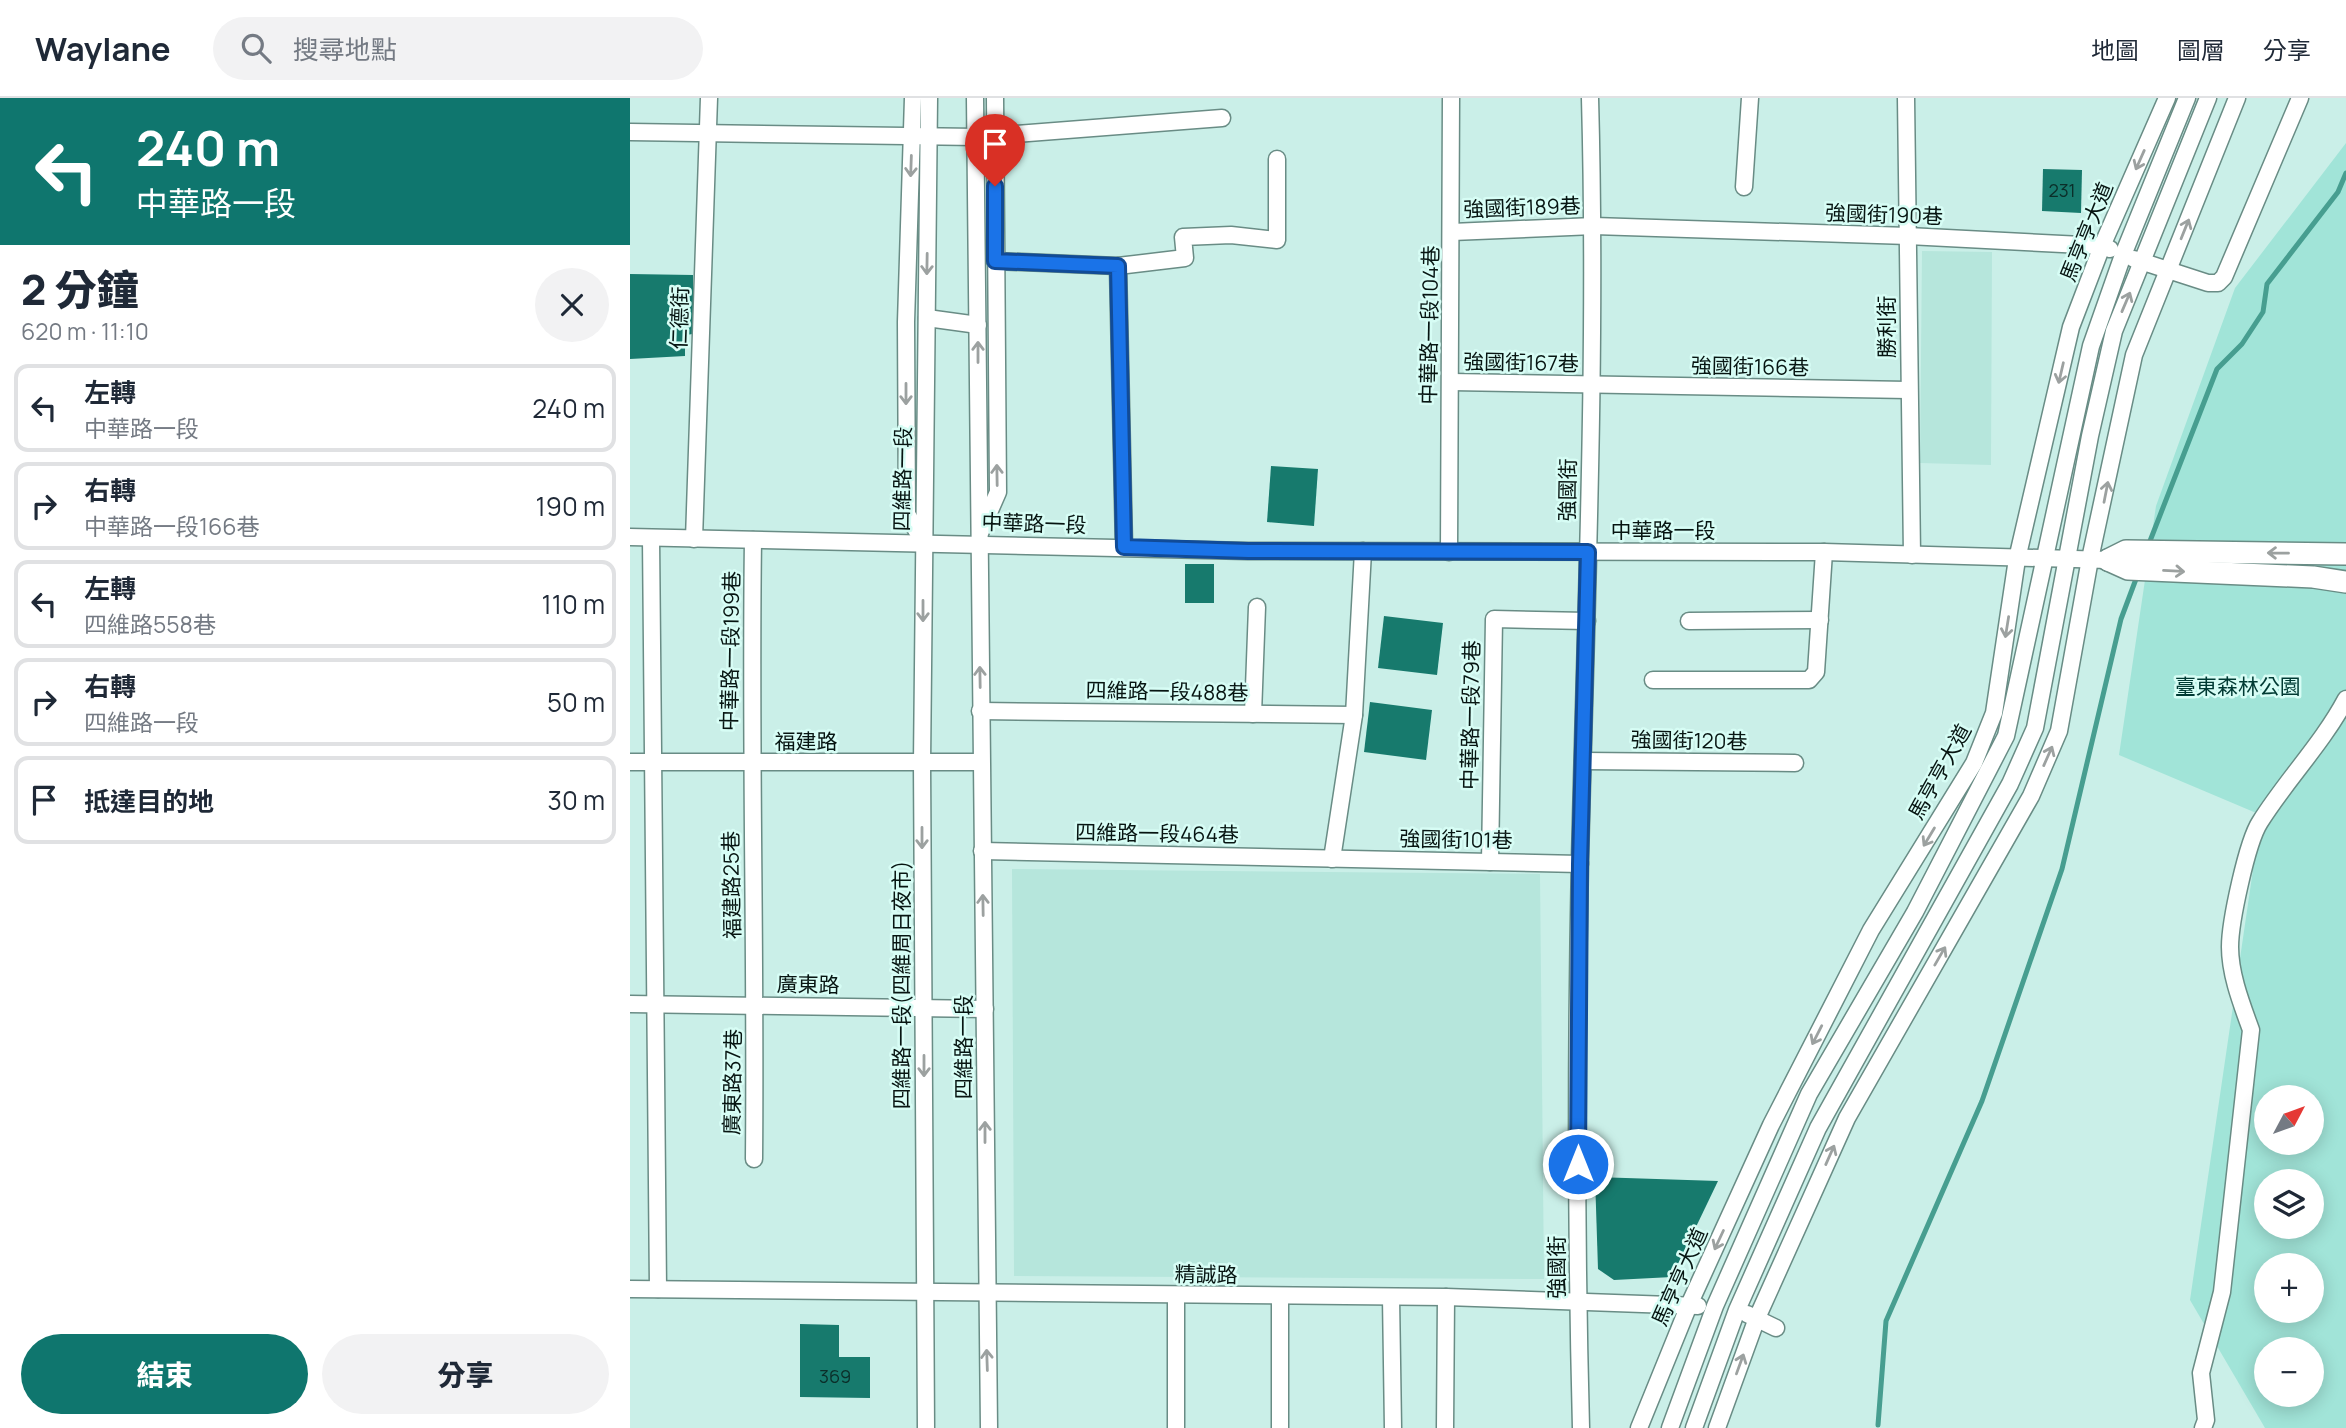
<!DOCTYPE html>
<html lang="zh-TW">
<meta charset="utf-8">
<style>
body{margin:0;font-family:Manrope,"Noto Sans TC",sans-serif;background:#f2f2f3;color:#1f2937;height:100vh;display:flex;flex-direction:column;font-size:26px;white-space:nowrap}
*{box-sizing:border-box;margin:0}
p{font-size:23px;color:#747a83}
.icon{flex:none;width:38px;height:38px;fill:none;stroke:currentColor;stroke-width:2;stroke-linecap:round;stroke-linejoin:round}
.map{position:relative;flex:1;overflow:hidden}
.drawer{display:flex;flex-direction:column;background:#fff;width:630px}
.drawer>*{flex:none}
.hud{background:#0f766e;color:#fff;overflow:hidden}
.needle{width:46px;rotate:49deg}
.fabs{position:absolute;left:1624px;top:987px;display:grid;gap:14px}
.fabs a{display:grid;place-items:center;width:70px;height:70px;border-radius:50%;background:#fff;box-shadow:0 4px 18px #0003;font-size:35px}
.pin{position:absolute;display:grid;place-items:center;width:60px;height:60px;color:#fff;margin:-72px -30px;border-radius:50% 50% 50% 0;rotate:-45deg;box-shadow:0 0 7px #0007}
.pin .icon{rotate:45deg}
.me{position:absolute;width:77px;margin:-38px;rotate:0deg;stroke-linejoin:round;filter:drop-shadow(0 0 5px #0008)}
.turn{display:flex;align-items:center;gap:24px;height:147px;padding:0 21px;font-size:32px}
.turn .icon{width:91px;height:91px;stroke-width:2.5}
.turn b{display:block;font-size:49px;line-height:60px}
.round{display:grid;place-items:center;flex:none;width:74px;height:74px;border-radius:37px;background:#f2f2f3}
.summary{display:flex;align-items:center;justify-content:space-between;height:119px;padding:0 21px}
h1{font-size:42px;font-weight:800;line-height:52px}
.cta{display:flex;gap:14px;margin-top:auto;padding:14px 21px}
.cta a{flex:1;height:80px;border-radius:42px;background:#0f766e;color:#fff;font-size:28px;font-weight:800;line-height:80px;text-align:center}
.cta a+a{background:#f2f2f3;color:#1f2937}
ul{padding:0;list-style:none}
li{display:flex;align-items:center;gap:21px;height:88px;margin:0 14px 10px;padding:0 7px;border:4px solid #e0e1e3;border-radius:14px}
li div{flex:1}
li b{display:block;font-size:26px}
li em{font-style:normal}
header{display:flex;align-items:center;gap:42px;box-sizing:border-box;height:98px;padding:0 35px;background:#fff;border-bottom:2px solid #e0e1e3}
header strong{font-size:33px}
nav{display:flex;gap:38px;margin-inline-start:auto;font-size:24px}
.search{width:490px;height:63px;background:#f2f2f3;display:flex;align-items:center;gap:18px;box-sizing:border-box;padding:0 24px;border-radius:38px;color:#747a83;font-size:26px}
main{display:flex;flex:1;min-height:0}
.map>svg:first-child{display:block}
.built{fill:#b6e6dc}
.green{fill:#a1e4d8;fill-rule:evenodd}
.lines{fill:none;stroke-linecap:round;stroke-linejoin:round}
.stream{stroke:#479e90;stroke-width:5}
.building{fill:#177a6d}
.minor-casing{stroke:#698c85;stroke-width:19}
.major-casing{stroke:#698c85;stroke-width:24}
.minor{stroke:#fff;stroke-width:16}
.major{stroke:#fff;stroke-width:21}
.oneway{stroke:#9ca1a0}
.route-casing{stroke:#114b97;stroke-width:18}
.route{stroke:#1a73e8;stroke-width:12}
.labels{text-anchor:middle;stroke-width:5;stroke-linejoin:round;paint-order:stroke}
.number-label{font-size:18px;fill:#0b2e29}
.street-label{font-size:21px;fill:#071512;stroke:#d7fdf5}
.park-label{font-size:21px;fill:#003a33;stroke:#d7fdf5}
</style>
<header>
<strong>Waylane</strong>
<div class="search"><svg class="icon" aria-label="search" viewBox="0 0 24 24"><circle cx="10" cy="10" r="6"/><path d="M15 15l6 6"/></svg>搜尋地點</div>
<nav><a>地圖</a><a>圖層</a><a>分享</a></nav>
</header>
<main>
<section class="drawer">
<div class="hud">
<div class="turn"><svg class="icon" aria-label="left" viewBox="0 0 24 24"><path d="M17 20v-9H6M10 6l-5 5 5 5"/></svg><div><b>240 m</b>中華路一段</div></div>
</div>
<div class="summary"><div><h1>2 分鐘</h1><p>620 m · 11:10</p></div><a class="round"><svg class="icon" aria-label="close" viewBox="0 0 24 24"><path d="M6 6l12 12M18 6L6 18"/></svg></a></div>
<ul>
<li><svg class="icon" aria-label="left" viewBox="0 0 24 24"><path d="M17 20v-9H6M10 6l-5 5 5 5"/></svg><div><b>左轉</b><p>中華路一段</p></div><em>240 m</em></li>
<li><svg class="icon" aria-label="right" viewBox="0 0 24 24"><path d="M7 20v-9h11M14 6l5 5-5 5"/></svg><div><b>右轉</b><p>中華路一段166巷</p></div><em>190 m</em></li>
<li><svg class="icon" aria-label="left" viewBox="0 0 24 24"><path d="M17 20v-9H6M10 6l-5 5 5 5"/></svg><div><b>左轉</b><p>四維路558巷</p></div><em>110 m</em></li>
<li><svg class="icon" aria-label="right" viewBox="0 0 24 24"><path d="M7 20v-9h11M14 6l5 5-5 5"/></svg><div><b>右轉</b><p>四維路一段</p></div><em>50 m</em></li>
<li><svg class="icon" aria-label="arrive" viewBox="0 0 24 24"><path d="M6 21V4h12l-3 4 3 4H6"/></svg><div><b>抵達目的地</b></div><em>30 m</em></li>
</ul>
<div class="cta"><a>結束</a><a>分享</a></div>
</section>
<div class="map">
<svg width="1716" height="1330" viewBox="0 0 1716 1330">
<rect width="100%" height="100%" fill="#caefe8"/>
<!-- built -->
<g class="built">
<polygon points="1292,153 1362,154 1361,367 1290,365"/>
<polygon points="382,771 910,776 914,1181 384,1178"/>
</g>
<!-- green -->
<path class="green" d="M 1716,45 L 1716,1330 L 1635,1330 L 1560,1202 L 1631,717 L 1489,657 L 1526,408 L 1605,190 ZM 1636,999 L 1682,999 L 1682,1045 L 1636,1045 ZM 1636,1083 L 1682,1083 L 1682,1129 L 1636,1129 ZM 1636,1167 L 1682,1167 L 1682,1213 L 1636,1213 ZM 1636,1251 L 1682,1251 L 1682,1297 L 1636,1297 Z"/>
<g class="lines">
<!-- stream -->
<g class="stream">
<polyline points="1520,443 1587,271 1612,246 1633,214 1637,186 1708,94 1716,75"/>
<polyline points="1248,1327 1256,1223 1352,1003 1432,771 1491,521 1506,481"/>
</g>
</g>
<!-- building -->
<g class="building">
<polygon points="1413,71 1452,72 1451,115 1412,113"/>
<polygon points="0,176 63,177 63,236 55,237 55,258 0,261"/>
<polygon points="641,368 688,371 684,428 637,424"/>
<rect x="555" y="466" width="29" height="39"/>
<polygon points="754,518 813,525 807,577 748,570"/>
<polygon points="740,604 802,612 796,662 734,654"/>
<polygon points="965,1079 1088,1083 1042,1179 984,1182 968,1171"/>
<polygon points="170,1226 209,1227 209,1259 240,1259 240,1300 170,1299"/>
</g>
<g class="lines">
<defs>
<g id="minor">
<polyline points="283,0 276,224 277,416 292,442"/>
<polyline points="345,0 359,1330"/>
<polyline points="1276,0 1282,457"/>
<polyline points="0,34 347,39 592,20"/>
<polyline points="1114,89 1120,0"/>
<polyline points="822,134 964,128 1278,138 1472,148 1480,151"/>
<polyline points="1504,161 1578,185 1588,185 1594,179 1670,0"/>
<polyline points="365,163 488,168 555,160 553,139 601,137 647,142 647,61"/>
<polyline points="488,168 494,449"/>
<polyline points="297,220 348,227"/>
<polyline points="821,284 1278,292"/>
<polyline points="351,433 368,394 365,0"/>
<polyline points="0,439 618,453 1194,454 1478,462"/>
<polyline points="21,440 28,1191"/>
<polyline points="64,441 79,0"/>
<path d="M 123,442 C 120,649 126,855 124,1061"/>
<polyline points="819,454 821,0"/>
<polyline points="1059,523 1190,522"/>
<polyline points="1023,582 1179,582 1186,574 1194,454"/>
<polyline points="350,613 724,617"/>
<polyline points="623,616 627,509"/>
<polyline points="953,663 1165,665"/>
<polyline points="0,664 351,664"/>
<polyline points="352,753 950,766"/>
<polyline points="702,761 724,617 733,453"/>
<polyline points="860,764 864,521 957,523"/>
<polyline points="0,906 355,911"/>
<polyline points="0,1191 816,1199 1068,1208"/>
<polyline points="546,1197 546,1330"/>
<polyline points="761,1199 763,1330"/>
<polyline points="1117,1216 1146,1230"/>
<polyline points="296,1330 292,665 299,0"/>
<polyline points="650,1330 650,1199"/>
<polyline points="815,1330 816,1199"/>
<path d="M 951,1330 C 946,1141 946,951 950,762 C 956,508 967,254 960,0"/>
<polyline points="1009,1330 1059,1207 1141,1027 1241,832 1344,665 1364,615 1387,461 1441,229 1472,148 1537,0"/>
<polyline points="1040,1330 1085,1208 1179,996 1285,814 1376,638 1461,248 1493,157 1557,0"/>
<polyline points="1064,1330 1107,1212 1188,1030 1380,686 1405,630 1460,338 1484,233 1578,0"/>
<polyline points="1087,1330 1127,1220 1217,1020 1401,698 1429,633 1460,461 1504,257 1607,0"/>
<path d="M 1573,1330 L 1576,1322 L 1571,1275 L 1592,1194 L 1621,932 C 1612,907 1600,877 1600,849 C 1600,824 1617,744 1630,724 C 1657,681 1692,646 1716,601"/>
</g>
<g id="major">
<polyline points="1478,462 1498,471 1683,479 1716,484"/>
<polyline points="1478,462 1496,453 1716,456"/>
</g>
</defs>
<!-- minor casing -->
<use href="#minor" class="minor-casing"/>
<!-- major casing -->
<use href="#major" class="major-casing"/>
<!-- minor -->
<use href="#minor" class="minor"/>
<!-- major -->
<use href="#major" class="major"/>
</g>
<!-- one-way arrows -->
<defs><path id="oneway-shaft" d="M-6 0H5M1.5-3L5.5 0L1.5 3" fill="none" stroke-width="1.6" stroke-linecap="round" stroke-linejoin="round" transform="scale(1.75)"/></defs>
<g class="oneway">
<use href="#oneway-shaft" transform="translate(1510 62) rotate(114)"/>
<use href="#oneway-shaft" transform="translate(281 68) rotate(92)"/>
<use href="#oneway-shaft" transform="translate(1555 131) rotate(-68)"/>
<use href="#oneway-shaft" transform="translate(297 166) rotate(91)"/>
<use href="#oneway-shaft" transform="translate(1496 204) rotate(-67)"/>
<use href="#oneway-shaft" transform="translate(348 254) rotate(-90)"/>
<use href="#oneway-shaft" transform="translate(1431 275) rotate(103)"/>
<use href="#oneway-shaft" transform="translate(276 296) rotate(90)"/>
<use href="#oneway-shaft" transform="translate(367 377) rotate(-91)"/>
<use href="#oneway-shaft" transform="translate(1476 394) rotate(-79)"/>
<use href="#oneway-shaft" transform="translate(1648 455) rotate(-179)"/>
<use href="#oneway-shaft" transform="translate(1544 473) rotate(3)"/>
<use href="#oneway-shaft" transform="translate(293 513) rotate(90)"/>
<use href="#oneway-shaft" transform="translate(1377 529) rotate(99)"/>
<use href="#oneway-shaft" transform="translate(350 579) rotate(-91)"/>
<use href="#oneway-shaft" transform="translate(1418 658) rotate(-66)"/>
<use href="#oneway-shaft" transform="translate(1299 739) rotate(121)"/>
<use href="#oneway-shaft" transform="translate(292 740) rotate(90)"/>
<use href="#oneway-shaft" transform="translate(353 807) rotate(-91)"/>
<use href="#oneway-shaft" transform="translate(1310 858) rotate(-60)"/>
<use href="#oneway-shaft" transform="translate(1187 937) rotate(117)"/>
<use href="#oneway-shaft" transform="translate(294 968) rotate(90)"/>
<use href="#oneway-shaft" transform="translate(355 1034) rotate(-90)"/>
<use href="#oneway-shaft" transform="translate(1200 1057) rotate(-66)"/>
<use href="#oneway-shaft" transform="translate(1089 1142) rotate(115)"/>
<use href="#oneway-shaft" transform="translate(357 1262) rotate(-92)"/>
<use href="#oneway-shaft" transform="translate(1110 1266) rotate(-70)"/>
</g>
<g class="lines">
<defs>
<polyline id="route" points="365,88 365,163 488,168 494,449 618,453 958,454 950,766 948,1066"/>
</defs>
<!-- route casing -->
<use href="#route" class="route-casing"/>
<!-- route -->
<use href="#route" class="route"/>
</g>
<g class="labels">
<!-- number labels -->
<g class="number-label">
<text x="1432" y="99">231</text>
<text x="205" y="1285">369</text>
</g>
<!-- street labels -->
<g class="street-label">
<text transform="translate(892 110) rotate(-2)" y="7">強國街189巷</text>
<text transform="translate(1254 117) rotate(2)" y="7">強國街190巷</text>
<text transform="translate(1457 134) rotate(-68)" y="7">馬亨亨大道</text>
<text transform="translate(50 220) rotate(-88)" y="7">仁德街</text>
<text transform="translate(800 227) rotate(-89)" y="7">中華路一段104巷</text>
<text transform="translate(1257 229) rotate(-90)" y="7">勝利街</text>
<text transform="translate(891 265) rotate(1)" y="7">強國街167巷</text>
<text transform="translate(1120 269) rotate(1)" y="7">強國街166巷</text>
<text transform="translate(273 381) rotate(-89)" y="7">四維路一段</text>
<text transform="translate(938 392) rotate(-89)" y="7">強國街</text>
<text transform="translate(404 426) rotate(2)" y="7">中華路一段</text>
<text x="1033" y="440">中華路一段</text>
<text transform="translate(101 553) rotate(-89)" y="7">中華路一段199巷</text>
<text transform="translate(537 594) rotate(1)" y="7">四維路一段488巷</text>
<text transform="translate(841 617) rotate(-89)" y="7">中華路一段79巷</text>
<text transform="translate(1059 643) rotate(1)" y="7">強國街120巷</text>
<text x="176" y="651">福建路</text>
<text transform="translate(1310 674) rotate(-61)" y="7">馬亨亨大道</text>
<text transform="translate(527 736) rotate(1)" y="7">四維路一段464巷</text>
<text transform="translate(826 742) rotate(1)" y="7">強國街101巷</text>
<text transform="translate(102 787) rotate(-91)" y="7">福建路25巷</text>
<text transform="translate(178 887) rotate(1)" y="7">廣東路</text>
<text transform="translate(272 887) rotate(-90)" y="7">四維路一段(四維周日夜市)</text>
<text transform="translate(334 949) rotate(-90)" y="7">四維路一段</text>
<text transform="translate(103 984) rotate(-89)" y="7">廣東路37巷</text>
<text transform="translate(927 1169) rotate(-90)" y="7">強國街</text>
<text transform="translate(576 1177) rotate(1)" y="7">精誠路</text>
<text transform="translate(1050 1179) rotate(-66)" y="7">馬亨亨大道</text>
</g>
<!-- park labels -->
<g class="park-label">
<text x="1608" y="596">臺東森林公園</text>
</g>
</g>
</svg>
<div class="fabs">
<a><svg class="needle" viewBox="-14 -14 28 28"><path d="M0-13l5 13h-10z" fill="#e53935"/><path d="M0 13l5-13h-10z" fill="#747a83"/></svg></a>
<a><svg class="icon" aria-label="layers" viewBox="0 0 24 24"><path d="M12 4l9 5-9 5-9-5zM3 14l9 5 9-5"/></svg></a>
<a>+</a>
<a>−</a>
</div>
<div class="pin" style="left:365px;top:88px;background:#d93025"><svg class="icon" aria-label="arrive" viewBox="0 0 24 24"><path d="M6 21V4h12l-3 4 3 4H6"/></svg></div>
<svg class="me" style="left:948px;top:1066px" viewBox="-20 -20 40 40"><circle r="17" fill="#1a73e8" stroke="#fff" stroke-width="3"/><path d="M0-11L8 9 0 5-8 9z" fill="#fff"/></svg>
</div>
</main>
